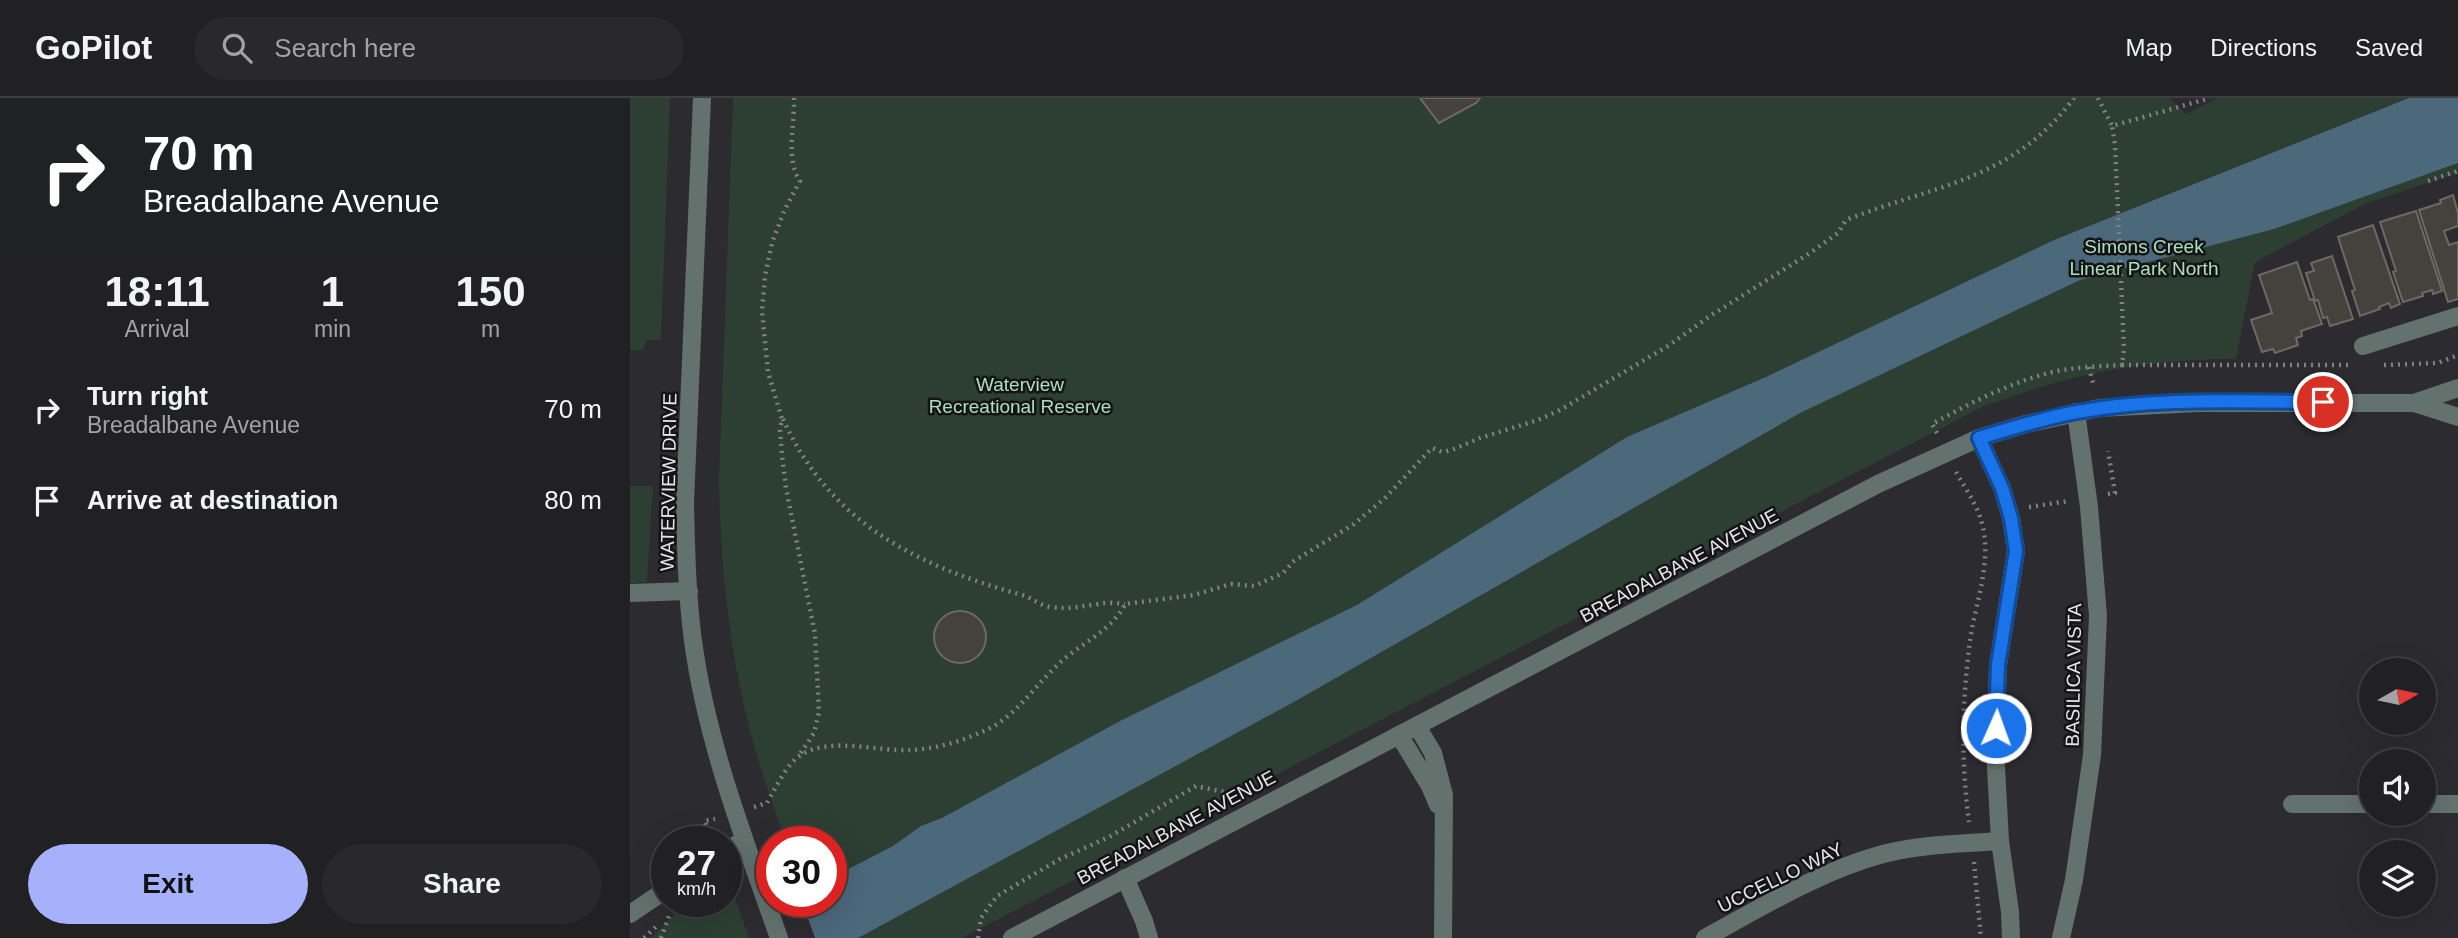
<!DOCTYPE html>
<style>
body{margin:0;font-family:Helvetica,sans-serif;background:#29282b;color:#f1f3f6;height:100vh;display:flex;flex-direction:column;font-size:26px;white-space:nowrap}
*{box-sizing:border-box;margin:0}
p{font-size:23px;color:#a2a3a6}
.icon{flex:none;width:38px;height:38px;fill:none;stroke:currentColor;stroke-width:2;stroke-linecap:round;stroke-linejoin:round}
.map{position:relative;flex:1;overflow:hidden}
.panel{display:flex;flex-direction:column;background:#212023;width:630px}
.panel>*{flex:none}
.banner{background:#202124;color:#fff;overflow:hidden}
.needle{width:46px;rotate:81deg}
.controls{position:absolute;left:1729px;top:560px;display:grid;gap:14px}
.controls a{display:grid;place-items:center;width:77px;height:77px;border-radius:50%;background:#212023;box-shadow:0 7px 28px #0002,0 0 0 2px #3e3e41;font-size:35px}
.speed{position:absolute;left:21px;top:728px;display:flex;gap:14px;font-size:35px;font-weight:700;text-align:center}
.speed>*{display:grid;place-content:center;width:91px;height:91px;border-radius:50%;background:#212023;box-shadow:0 7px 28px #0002,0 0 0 2px #3e3e41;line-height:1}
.speed small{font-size:18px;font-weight:400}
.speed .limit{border:10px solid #d22;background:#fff;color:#111}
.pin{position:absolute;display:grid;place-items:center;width:60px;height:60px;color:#fff;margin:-30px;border:4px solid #fff;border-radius:50%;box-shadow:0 2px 7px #0007}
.me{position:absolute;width:77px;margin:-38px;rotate:2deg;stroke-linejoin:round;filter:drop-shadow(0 0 5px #0008)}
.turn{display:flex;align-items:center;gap:24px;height:147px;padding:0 28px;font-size:32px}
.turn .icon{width:91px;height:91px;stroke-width:2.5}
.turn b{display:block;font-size:49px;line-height:60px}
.eta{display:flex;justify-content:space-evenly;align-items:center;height:119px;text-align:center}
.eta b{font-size:42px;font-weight:600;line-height:49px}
.primary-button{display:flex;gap:14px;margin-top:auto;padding:14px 28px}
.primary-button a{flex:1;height:80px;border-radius:42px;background:#a6b1fc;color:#111;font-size:28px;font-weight:600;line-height:80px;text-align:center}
.primary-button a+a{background:#29282b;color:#f1f3f6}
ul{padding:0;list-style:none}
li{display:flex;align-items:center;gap:21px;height:91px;padding:0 28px}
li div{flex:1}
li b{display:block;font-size:26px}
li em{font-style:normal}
header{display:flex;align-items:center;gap:42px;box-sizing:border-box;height:98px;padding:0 35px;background:#212023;border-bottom:2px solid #3e3e41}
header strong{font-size:33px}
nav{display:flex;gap:38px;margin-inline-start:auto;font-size:24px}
.search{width:490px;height:63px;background:#29282b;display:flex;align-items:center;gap:18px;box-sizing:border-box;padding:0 24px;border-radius:38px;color:#a2a3a6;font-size:26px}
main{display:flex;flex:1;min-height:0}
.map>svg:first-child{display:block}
.green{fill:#2c3f32}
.water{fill:#4c687b}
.building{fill:#45423d;stroke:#6d6965;stroke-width:2}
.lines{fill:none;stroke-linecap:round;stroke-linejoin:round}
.path{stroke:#828185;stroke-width:4.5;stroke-dasharray:2 5;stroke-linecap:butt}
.minor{stroke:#63726d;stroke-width:18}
.route-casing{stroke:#114b97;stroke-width:18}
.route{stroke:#1a73e8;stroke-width:12}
.labels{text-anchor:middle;stroke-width:5;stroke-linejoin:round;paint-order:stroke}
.park-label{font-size:19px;fill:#aae0bc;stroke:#141316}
.street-label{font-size:19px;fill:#e6e5e8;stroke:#141316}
</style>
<header>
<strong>GoPilot</strong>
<div class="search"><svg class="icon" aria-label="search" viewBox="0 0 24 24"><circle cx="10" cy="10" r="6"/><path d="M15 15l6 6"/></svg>Search here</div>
<nav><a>Map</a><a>Directions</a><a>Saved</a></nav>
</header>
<main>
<section class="panel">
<div class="banner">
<div class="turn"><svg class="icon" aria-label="right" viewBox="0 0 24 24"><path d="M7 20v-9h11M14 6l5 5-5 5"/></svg><div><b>70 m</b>Breadalbane Avenue</div></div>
</div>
<div class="eta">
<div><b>18:11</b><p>Arrival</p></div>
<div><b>1</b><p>min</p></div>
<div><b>150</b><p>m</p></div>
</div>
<ul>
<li><svg class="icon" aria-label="right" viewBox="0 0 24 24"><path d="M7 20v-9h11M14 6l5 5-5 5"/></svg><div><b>Turn right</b><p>Breadalbane Avenue</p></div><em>70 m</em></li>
<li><svg class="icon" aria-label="arrive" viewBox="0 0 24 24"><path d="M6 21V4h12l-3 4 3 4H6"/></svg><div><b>Arrive at destination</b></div><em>80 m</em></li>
</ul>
<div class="primary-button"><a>Exit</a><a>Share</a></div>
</section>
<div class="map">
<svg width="1828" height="840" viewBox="0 0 1828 840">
<rect width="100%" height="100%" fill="#2c2b2f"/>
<!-- green -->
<g class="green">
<polygon points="0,0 40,0 31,242 17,242 13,252 0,252"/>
<path d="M 103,0 L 1539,0 L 1556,16 L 1588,0 L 1828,0 L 1828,75 L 1737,105 L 1625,164 L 1606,261 C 1547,261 1488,268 1431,283 C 1405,290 1379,300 1354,308 L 332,840 L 191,840 L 201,803 L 201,744 L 156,744 C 139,696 121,645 111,594 C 96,523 90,452 89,380 Z"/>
<polygon points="0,388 23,388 17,484 0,485"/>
<polygon points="96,790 102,792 119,840 21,840 58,803 96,803"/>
</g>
<!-- water -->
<polygon class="water" points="1779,0 1828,0 1828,65 1644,131 1450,182 1170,315 662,605 228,840 185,840 172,803 201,803 201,780 263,748 291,728 312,720 490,623 727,507 997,339 1136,279 1424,142"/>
<!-- building -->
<g class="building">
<polygon points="790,0 850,0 846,5 809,25"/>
<polygon points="1823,97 1828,115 1828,128 1814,133 1819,147 1828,144 1828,201 1818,204 1789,112 1811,105 1810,102"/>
<polygon points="1786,113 1812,193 1803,196 1802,192 1792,195 1793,198 1773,204 1763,174 1766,173 1750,124"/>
<polygon points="1743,127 1770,206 1761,210 1759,205 1749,209 1750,211 1730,218 1722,193 1725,192 1708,139"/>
<polygon points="1702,158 1723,221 1700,228 1697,219 1693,220 1688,202 1685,203 1676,175 1684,173 1681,165"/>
<polygon points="1667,164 1680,202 1683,201 1692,226 1671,233 1672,238 1666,240 1668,247 1645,255 1643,251 1632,254 1621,222 1642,215 1629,177"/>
<circle cx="330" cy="539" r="26"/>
</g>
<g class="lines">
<!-- path -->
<g class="path">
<path d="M 164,0 C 165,26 155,61 170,83 L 154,113 L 142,145 L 135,178 L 132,213 L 138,274 L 152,321 L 150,331 L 152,357 L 156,390 L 185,536 L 189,614 L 184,635 L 170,656"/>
<polyline points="1468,0 1482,28 1580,0"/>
<polyline points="1798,83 1828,73"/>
<polyline points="1492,267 1720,267"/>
<polyline points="1754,267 1808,265 1828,257"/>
<polyline points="1459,269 1464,289"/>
<path d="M 153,321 C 200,425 287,468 392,497 C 403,500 410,508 421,509 C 438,512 451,508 468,506 C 477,504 486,505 495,506"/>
<path d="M 1307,335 L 1302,326 C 1342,304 1383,283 1427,273 C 1449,269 1471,268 1492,267 L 1494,251 L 1485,47 L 1482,28"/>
<path d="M 1326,374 C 1334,388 1343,401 1349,416 C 1365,459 1346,500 1340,543 C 1332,602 1331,665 1339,724"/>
<polyline points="1478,396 1485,395 1478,353"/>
<polyline points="1399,409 1439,403"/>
<path d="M 124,709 L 137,705 C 145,691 157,665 171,657 C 200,638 249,654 281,652 C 306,651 332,643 354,633 C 387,619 406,585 433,562 C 454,544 483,531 495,506 L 564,497 L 601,486 L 624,488 L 653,475 L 664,463 L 724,426 L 755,400 L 802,350 L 812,354 L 822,352 L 850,340 L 908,322 L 930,312 L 1038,248 L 1080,218 L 1180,155 L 1208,135 L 1216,122 C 1304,87 1382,83 1444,0"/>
<polyline points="81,740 74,723 85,721"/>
<polyline points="1344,764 1351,840"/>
<polyline points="96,776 100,785 108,791"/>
<polyline points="14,840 29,826"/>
<polyline points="31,840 39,818"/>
<polyline points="348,840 351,820 367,798 430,761 479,739 566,688 608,697"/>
</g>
<!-- minor -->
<g class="minor">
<path d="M 72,0 L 55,405 C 56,451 57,498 63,543 C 77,646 115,743 149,840"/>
<polyline points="1733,248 1828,218"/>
<polyline points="1784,305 1828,290"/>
<polyline points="1349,340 1372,390 1381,420 1386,453 1368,567 1365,651 1370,743 1380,814 1381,840"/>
<polyline points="0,495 59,493"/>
<polyline points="787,628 803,655 814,697 813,840"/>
<polyline points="769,637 800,688 808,707"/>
<polyline points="1662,706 1741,706"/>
<polyline points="1794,706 1828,706"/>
<polyline points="96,753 114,742"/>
<polyline points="495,780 514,823 519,840"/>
<polyline points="0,816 37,791"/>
<polyline points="382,840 1248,386 1349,340 1396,326 1469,310 1567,305 1784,305 1828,319"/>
<path d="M 1075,840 C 1132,809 1190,773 1253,756 C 1291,746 1332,746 1370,743"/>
<polyline points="1431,840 1444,782 1462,657 1468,518 1459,409 1446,314"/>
</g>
</g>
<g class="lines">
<defs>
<path id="route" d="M 1366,630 L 1368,567 L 1386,453 L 1381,420 L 1372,390 L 1349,340 C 1382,330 1414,320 1447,314 C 1527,299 1612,304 1693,304"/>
</defs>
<!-- route casing -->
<use href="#route" class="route-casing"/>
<!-- route -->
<use href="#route" class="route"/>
</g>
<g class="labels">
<!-- park labels -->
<g class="park-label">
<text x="1514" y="155">Simons Creek<tspan x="1514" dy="22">Linear Park North</tspan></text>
<text x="390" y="293">Waterview<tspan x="390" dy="22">Recreational Reserve</tspan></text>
</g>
<!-- street labels -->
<g class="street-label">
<text transform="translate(38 384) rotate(-89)" y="7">WATERVIEW DRIVE</text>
<text transform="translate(1049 467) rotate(-28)" y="7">BREADALBANE AVENUE</text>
<text transform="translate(1443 577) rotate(-89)" y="7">BASILICA VISTA</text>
<text transform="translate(546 729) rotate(-28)" y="7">BREADALBANE AVENUE</text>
<text transform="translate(1150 779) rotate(-26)" y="7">UCCELLO WAY</text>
</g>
</g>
</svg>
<div class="controls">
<a><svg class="needle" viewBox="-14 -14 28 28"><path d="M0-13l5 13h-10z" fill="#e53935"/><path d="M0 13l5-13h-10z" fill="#a2a3a6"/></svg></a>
<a><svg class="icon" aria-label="sound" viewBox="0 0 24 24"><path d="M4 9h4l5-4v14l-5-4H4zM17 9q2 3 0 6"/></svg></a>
<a><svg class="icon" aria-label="layers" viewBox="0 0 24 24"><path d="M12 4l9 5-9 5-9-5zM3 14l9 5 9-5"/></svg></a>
</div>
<div class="speed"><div>27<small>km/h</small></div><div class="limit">30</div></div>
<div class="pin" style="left:1693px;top:304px;background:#d93025"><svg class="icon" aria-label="arrive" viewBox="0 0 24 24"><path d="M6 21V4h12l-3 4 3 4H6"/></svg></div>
<svg class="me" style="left:1366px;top:630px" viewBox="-20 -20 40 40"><circle r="17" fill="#1a73e8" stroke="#fff" stroke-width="3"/><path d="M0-11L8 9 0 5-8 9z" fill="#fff"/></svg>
</div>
</main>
